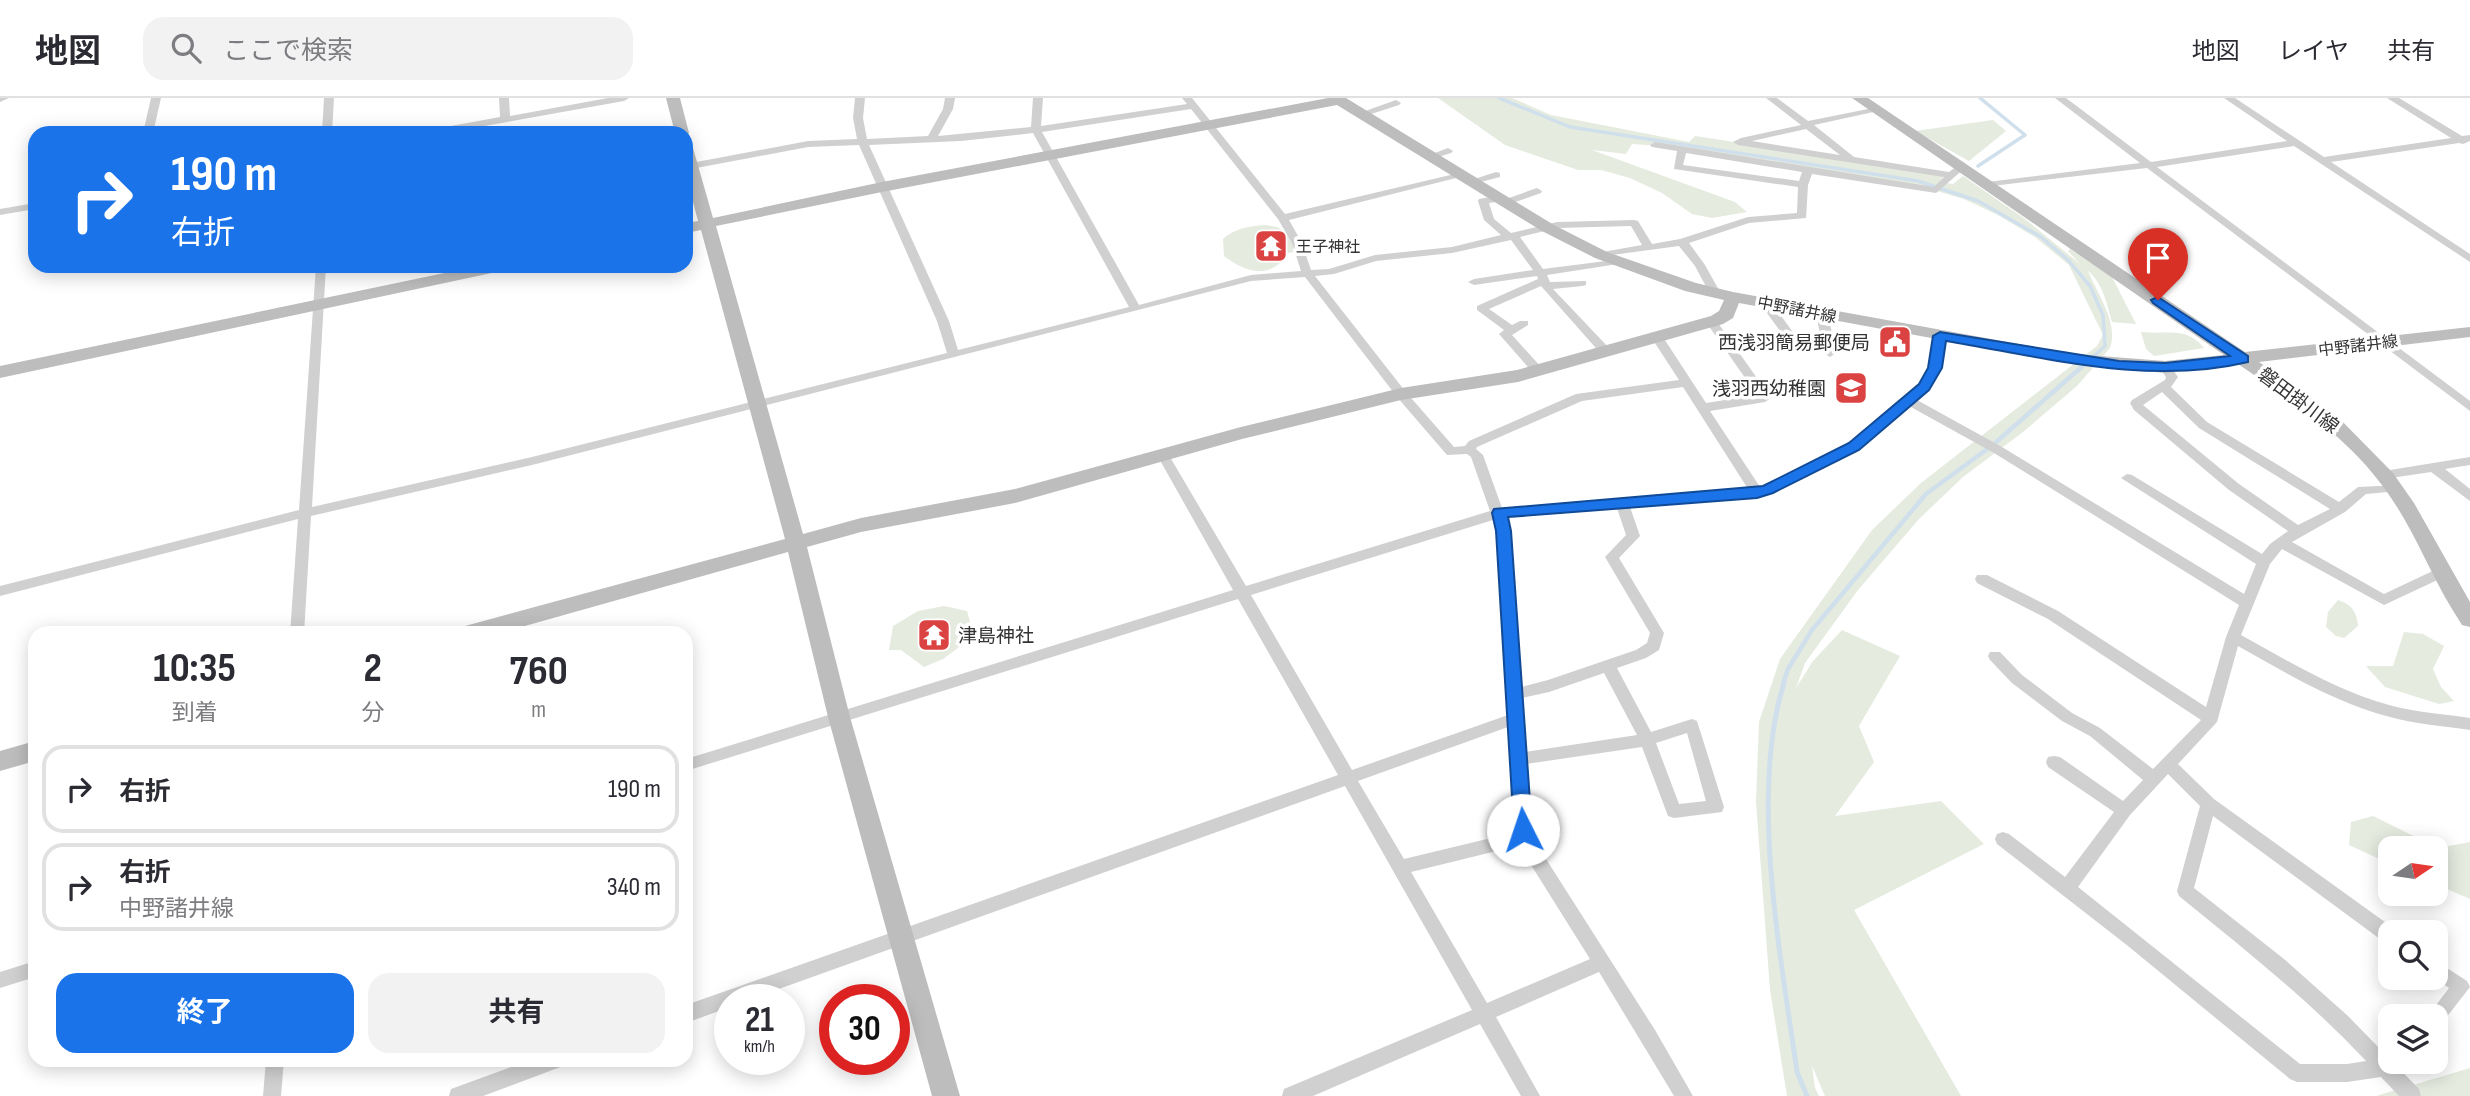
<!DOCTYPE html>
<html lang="ja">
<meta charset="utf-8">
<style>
body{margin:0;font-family:"Sofia Sans Condensed","Noto Sans JP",sans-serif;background:#f2f2f3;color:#2b2b33;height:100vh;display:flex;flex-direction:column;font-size:26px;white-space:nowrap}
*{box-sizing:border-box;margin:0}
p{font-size:23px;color:#7c7c81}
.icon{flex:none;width:38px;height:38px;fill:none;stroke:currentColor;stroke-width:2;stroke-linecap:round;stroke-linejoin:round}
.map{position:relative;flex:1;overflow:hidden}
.panel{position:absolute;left:28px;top:528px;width:665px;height:441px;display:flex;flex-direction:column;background:#fff;border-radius:21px;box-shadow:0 4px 18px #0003}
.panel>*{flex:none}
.top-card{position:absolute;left:28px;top:28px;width:665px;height:147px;border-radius:21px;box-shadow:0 4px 18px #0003;background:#1a73e8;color:#fff;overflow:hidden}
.needle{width:46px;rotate:77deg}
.tools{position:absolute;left:2378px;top:738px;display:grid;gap:14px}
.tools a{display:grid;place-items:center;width:70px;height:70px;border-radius:14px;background:#fff;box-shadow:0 4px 18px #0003;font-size:35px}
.speed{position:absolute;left:714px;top:886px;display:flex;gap:14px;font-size:35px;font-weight:700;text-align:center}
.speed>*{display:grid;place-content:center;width:91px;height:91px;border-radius:50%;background:#fff;box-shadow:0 4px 18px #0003;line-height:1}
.speed small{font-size:18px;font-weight:400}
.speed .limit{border:10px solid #d22;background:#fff;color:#111}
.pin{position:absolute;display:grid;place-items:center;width:60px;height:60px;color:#fff;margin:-72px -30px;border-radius:50% 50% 50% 0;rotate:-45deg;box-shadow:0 0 7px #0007}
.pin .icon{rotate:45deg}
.me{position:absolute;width:77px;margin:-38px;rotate:356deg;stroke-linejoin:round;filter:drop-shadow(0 0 5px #0008)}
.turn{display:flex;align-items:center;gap:24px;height:147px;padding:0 28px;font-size:32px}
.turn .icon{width:91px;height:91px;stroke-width:2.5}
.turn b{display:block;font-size:49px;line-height:60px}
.eta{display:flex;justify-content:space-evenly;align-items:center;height:119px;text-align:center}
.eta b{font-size:42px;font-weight:700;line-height:49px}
.cta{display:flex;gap:14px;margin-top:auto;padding:14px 28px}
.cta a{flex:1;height:80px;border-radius:21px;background:#1a73e8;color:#fff;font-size:28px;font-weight:700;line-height:80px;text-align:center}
.cta a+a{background:#f2f2f3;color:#2b2b33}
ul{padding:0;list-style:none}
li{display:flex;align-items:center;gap:21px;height:88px;margin:0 14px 10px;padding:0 14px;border:4px solid #e1e1e2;border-radius:21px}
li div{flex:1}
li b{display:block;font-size:26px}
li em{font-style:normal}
header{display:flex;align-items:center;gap:42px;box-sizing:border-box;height:98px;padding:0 35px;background:#fff;border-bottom:2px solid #e1e1e2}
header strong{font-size:33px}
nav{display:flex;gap:38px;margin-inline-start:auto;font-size:24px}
.search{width:490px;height:63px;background:#f2f2f3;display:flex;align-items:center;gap:18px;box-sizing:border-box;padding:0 24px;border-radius:21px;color:#7c7c81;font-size:26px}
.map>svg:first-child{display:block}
.green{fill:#e5ebdf}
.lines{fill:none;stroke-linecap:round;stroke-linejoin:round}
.stream-far2{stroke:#d0dfec;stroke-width:3.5}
.stream-far1{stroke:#d0dfec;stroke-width:4.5}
.stream{stroke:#d0dfec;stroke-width:5}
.street{fill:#d0d0d0;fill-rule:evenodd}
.secondary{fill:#bdbdbd;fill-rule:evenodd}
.route{fill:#1a73e8;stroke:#114b97;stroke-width:2}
.labels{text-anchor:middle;stroke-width:7;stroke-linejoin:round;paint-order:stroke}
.far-poi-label{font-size:16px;fill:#333;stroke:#fff;text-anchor:start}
.far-street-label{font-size:16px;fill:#333;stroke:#fff}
.poi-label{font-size:19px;fill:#333;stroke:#fff;text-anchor:end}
.street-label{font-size:19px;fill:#333;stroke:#fff}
</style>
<header>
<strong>地図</strong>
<div class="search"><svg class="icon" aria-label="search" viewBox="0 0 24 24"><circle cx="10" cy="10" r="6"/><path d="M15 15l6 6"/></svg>ここで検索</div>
<nav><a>地図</a><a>レイヤ</a><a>共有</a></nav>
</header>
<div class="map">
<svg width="2470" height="998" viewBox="0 0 2470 998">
<rect width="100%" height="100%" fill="#fff"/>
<!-- green -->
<g class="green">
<path d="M 1438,0 L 1512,0 L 1551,17 L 1689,44 L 1695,38 L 1945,76 L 1940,84 L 1953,86 L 1963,78 L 2025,121 L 2080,166 L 2068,153 L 2070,151 L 2112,179 L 2136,226 L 2112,224 C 2107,207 2103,185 2088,173 C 2097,195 2119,225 2110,250 L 2077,288 L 2023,334 L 1963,379 L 1919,421 L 1858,492 L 1805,565 L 1796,590 L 1813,563 L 1842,532 L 1900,558 L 1859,628 L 1874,664 L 1835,718 L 1941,703 L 1984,746 L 1854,812 L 1961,998 L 1825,998 L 1812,968 L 1815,990 L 1819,998 L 1787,998 L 1770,892 L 1756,704 L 1759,624 L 1780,561 L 1872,432 L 1921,385 L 2097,248 L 2103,237 L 2069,167 L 2035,139 L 1998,117 L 1964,101 L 1930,91 L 1662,48 L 1632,46 L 1626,56 L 1592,52 L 1735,104 L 1747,114 L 1712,120 L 1692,116 L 1662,95 L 1630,80 L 1601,72 L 1578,72 L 1505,47 Z"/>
<polygon points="1993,22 2006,33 1969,63 1915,33"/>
<path d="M 1266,127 L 1277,129 L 1294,140 L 1293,154 L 1277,158 L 1261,149 L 1254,158 L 1270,164 L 1284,161 C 1265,182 1242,172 1224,158 L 1223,141 C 1235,130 1250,128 1266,127 Z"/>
<path d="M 2141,234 C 2168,237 2186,228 2204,250 L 2154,258 L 2146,251 Z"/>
<path d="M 2338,502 C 2351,506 2357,514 2358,528 L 2344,540 L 2336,538 L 2326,529 L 2328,514 Z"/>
<polygon points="944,508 967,513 974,538 943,561 924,569 901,552 889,552 893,528 918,513"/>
<polygon points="2404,534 2423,536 2444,548 2433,571 2441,589 2454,603 2439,606 2385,589 2366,568 2393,568"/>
<polygon points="2373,718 2438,750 2470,744 2470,801 2436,786 2436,751 2390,751 2390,766 2349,747 2351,724"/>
<polygon points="2470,970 2470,998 2377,998 2379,997"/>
</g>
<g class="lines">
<!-- stream-far2 -->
<g class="stream-far2">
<polyline points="1499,0 1570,29 1918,83 1978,103 2041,139 2068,162 2090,188 2103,217 2105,248 2092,260"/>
<polyline points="1978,68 2025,37 1980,0"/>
<polyline points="500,172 520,168"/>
</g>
<!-- stream-far1 -->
<polyline class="stream-far1" points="1783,586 1788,571 1812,532 1926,396 1994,346 2094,258"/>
<!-- stream -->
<path class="stream" d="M 1784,585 C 1749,696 1781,859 1797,974 L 1807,998"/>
<!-- street -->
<g class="street">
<polygon points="0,0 9,0 0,4"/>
<polygon points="151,0 161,0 153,35 143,35"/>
<polygon points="324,0 334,0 332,35 322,35"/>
<polygon points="499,0 509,0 510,18 608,0 629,0 624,3 445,35 424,35 429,32 500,19"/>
<path d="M 855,0 L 865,0 L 863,20 L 867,41 L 928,38 L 943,11 L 945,0 L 955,0 L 953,11 L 938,38 L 1031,29 L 1033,0 L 1043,0 L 1041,28 L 1187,6 L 1182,0 L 1192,0 L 1285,116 L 1463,74 L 1468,77 L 1289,122 L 1302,145 L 1311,172 L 1329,171 L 1375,157 L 1452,149 L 1501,137 L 1484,122 L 1478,103 L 1479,101 L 1501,97 L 1506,101 L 1537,90 L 1542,93 L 1541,95 L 1510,106 L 1502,106 L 1502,103 L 1489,105 L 1494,121 L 1511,135 L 1557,124 L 1634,122 L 1638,123 L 1652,146 L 1680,141 L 1748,119 L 1797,115 L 1798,89 L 1674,71 L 1677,53 L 1652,49 L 1650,47 L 1655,44 L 1934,89 L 1944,79 L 1738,47 L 1733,44 L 1741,40 L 1801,27 L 1766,0 L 1777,0 L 1808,23 L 1878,9 L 1878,13 L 1814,27 L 1854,59 L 1949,74 L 1961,65 L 1965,66 L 1965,70 L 1936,95 L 1812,76 L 1808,87 L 1806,120 L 1749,125 L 1689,145 L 1705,167 L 1720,194 L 1718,196 L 1710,196 L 1695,168 L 1679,148 L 1597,159 L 1597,155 L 1642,147 L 1631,128 L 1557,130 L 1520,139 L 1543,171 L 1622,161 L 1623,163 L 1618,166 L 1547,177 L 1550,184 L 1586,183 L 1586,187 L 1582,188 L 1553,191 L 1610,251 L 1610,257 L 1602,257 L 1541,188 L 1489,211 L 1512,227 L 1520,223 L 1528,223 L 1528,227 L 1512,237 L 1542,270 L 1542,276 L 1534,276 L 1499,236 L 1504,232 L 1477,212 L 1477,208 L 1538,181 L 1537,178 L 1474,187 L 1468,184 L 1474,181 L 1533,172 L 1511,142 L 1452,155 L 1376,163 L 1334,176 L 1315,178 L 1405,293 L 1454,349 L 1465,348 L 1469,343 L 1576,296 L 1679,282 L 1651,239 L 1657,235 L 1661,236 L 1706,305 L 1757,297 L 1706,224 L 1712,221 L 1716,222 L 1771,300 L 1765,304 L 1710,313 L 1760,389 L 1850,346 L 1919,287 L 1929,270 L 1934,238 L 1940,234 L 1946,238 C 1942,264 1938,284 1917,302 L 2002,349 L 2244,496 L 2256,466 L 2121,380 L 2127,376 L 2132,377 L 2262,456 L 2270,446 L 2288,433 L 2229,392 L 2134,312 L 2130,305 L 2132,302 L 2165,282 L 2166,279 L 2159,269 L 2161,266 L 2169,266 L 2178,279 L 2171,289 L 2207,324 L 2339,404 L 2358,389 L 2399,387 L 2400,390 L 2399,393 L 2366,396 L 2345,414 L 2292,444 L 2384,496 L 2441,469 L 2446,470 L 2448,474 L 2446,478 L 2384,507 L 2282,451 L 2270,466 L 2241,537 C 2288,563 2337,593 2389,607 C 2415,614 2443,616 2470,620 L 2470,632 C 2443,628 2416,626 2390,619 C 2336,605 2286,575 2238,548 L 2217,624 L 2178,666 L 2214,701 L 2396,832 L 2397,835 L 2390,835 L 2390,846 L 2384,844 L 2213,718 L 2194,790 L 2284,861 L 2348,918 L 2419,991 L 2421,998 L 2399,998 L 2381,979 L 2347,984 L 2297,984 L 2290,981 L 2128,848 L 1997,746 L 1995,741 L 1997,736 L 2003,734 L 2009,736 L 2065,779 L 2114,714 L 2048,669 L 2046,664 L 2048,659 L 2054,658 L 2060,659 L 2123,703 L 2143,682 L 2090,638 L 2062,623 L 2012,585 L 1990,562 L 1988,558 L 1990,554 L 2000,554 L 2022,577 L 2072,615 L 2100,630 L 2153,671 L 2201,622 L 2048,521 L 1977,485 L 1975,481 L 1977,477 L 1987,477 L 2058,513 L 2206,609 L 2226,539 L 2239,507 L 1994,355 L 1909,308 L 1858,352 L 1762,398 L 1630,409 L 1640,438 L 1619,460 L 1664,535 L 1659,552 L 1646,560 L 1617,570 L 1651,634 L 1692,621 L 1697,623 L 1724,709 L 1722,714 L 1674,720 L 1668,718 L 1642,649 L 1526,666 L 1531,732 L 1539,750 L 1655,932 L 1693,998 L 1674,998 L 1599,874 L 1496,919 L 1540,998 L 1521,998 L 1480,926 L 1313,998 L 1282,998 L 1284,991 L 1472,912 L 1345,688 L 751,901 L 730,901 L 730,909 L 686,925 L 686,907 L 1338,677 L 1238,501 L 686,673 L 686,661 L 1233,492 L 1157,357 L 1159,354 L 1167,354 L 1246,488 L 1490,413 L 1471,359 L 1467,356 L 1447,357 L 1397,299 L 1305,179 L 1251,183 L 532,367 L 311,418 L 304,536 L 290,536 L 298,421 L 0,498 L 0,488 L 299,412 L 316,168 L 326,168 L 312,409 L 532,359 L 947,255 L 937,223 L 859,47 L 808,49 L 691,71 L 686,68 L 691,65 L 808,43 L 857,41 L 853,20 ZM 1191,11 L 1278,121 L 1292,145 L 1301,173 L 1251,177 L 1139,207 L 1042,34 ZM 1806,31 L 1840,57 L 1752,43 ZM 1033,35 L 1129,209 L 958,252 L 949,223 L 869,47 L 961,43 ZM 1686,55 L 1802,74 L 1799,83 L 1683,67 ZM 1683,289 L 1748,391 L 1502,410 L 1483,357 L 1476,351 L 1477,349 L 1582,303 ZM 2162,294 L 2199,330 L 2330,411 L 2298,427 L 2239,386 L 2143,307 ZM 1617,410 L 1626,437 L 1605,459 L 1650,535 L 1647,545 L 1636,552 L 1548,582 L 1521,589 L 1510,433 L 1505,419 ZM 1493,422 L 1496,433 L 1508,617 L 1352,672 L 1251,497 ZM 1604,575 L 1637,637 L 1525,654 L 1522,600 L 1549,594 ZM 1508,629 L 1516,734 L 1404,761 L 1358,683 ZM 1687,635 L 1706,703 L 1679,706 L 1656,645 ZM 2168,676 L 2200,708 L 2177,793 L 2179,798 C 2244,851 2309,902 2366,963 L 2347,966 L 2300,966 L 2078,789 L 2130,717 ZM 1521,747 L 1526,759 L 1590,861 L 1487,905 L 1411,774 Z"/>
<polygon points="2055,0 2066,0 2151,64 2287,43 2224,0 2235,0 2324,59 2451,40 2387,0 2399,0 2462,38 2470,37 2470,43 2463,46 2459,45 2331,64 2470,156 2470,164 2294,48 2157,69 2470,303 2470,313 2147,70 1983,89 1983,85 1987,84 2140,65"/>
<polygon points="1396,2 1401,5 1399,7 1362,19 1357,16"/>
<polygon points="1448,50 1453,53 1451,55 1432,61 1427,58"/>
<polygon points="1496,74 1500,75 1500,79 1473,86 1468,83"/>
<polygon points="35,105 35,111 0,117 0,111"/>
<polygon points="1773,204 1779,207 1779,215 1803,248 1801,251 1793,251 1767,215 1767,207"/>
<polygon points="1822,213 1828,216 1836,255 1830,259 1824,255 1816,216"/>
<polygon points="2470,359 2470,367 2445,371 2470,391 2470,403 2431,374 2384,381 2378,377 2384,373"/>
<polygon points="35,863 35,879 0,890 0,874"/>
<polygon points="2436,863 2467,883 2470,889 2442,925 2436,928 2436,919 2427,919 2449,890 2435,880"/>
<polygon points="266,962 284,962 281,998 263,998"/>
<polygon points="531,962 566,962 563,968 483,998 449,998 451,991"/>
</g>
<!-- secondary -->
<g class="secondary">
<polygon points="666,0 680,0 689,35 687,38 686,35 675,35"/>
<path d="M 1328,0 L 1346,0 L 1554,127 L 1607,154 L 1696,185 L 1733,194 L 2074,256 L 2165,263 L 2224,257 L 1852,0 L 1868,0 L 2245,254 L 2470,229 L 2470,239 L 2259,264 L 2333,314 L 2393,375 L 2414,405 L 2470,504 L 2470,529 L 2462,527 L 2452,511 C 2429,473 2413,430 2387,394 C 2349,339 2292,303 2238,266 L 2165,275 L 2074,266 L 1739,205 L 1733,220 L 1723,226 L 1518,284 L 1401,302 L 1242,341 L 1015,405 L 861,434 L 807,449 L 850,619 L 960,998 L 932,998 L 828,619 L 788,454 L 496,536 L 455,536 L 457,530 L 465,528 L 785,441 L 701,132 L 686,135 L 686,125 L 698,123 L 686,77 L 686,46 L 693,50 L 713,120 L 882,84 ZM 1337,7 L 1542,133 L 1595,160 L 1685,193 L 1724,202 L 1719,213 L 1711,218 L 1517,272 L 1401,290 L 1241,329 L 1015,391 L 861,420 L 803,436 L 716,128 L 882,94 Z"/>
<polygon points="478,168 509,168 501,173 0,280 0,268"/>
<polygon points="35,643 35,663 0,673 0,653"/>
</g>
</g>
<!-- route -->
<path class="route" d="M 2158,199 L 2248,258 L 2248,264 C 2148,288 2044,259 1946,243 L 1942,270 L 1929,292 L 1859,352 L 1773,395 L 1757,400 L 1508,419 L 1511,433 L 1532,732 L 1529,738 L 1523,740 L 1516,738 L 1514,732 L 1496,433 L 1492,415 L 1494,411 L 1763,388 L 1849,345 L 1919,286 L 1928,270 L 1933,238 L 1940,234 L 2119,263 L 2165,265 L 2230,258 L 2153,205 L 2151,202 Z"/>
<!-- icons -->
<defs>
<symbol id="temple-square" viewBox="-11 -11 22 22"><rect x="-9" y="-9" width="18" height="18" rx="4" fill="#db4343" stroke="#fff"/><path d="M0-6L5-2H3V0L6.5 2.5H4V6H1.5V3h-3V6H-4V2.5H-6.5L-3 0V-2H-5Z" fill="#fff"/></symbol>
<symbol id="civic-square" viewBox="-11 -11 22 22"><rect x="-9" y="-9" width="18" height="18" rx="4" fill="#db4343" stroke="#fff"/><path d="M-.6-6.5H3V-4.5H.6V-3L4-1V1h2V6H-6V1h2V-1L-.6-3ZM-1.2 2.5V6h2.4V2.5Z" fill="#fff"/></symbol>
<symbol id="school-square" viewBox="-11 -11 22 22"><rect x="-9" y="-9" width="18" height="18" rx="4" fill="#db4343" stroke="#fff"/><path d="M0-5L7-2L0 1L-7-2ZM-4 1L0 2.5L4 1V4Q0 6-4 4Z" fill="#fff"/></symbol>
</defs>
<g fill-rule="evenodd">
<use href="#temple-square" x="1252" y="129" width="38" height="38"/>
<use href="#civic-square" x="1876" y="225" width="38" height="38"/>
<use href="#school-square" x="1832" y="271" width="38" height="38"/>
<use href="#temple-square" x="915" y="518" width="38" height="38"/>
</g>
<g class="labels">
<!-- far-poi labels -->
<g class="far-poi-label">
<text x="1296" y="154">王子神社</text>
</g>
<!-- far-street labels -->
<g class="far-street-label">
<text transform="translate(1797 211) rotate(11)" y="6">中野諸井線</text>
<text transform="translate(2358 247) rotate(-7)" y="6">中野諸井線</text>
</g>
<!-- poi labels -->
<g class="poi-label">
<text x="1870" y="251">西浅羽簡易郵便局</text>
<text x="1826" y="297">浅羽西幼稚園</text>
<text x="958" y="544" text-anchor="start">津島神社</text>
</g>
<!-- street labels -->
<g class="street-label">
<text transform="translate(2299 302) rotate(37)" y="7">磐田掛川線</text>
</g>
</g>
</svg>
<div class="tools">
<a><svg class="needle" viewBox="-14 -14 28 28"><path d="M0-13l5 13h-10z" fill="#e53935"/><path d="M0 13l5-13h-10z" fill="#7c7c81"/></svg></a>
<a><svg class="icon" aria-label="search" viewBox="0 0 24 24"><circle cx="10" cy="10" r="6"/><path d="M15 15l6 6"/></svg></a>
<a><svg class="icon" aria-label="layers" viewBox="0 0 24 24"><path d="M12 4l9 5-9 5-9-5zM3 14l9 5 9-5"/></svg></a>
</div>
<div class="speed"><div>21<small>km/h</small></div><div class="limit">30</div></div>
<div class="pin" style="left:2158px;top:202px;background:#d93025"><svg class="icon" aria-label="arrive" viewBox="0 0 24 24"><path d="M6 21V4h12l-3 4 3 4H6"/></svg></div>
<svg class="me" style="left:1523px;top:732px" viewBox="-20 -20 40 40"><circle r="19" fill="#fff"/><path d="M0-13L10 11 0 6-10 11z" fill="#1a73e8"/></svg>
<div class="top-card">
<div class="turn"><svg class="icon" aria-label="right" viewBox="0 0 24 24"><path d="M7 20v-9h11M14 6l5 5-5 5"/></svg><div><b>190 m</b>右折</div></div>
</div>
<section class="panel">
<div class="eta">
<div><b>10:35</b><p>到着</p></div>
<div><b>2</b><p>分</p></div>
<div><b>760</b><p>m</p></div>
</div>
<ul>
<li><svg class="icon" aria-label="right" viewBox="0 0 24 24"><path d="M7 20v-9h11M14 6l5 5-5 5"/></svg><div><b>右折</b></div><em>190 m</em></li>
<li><svg class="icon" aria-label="right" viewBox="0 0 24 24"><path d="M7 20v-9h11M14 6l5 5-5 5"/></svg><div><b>右折</b><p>中野諸井線</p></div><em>340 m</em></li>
</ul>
<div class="cta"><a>終了</a><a>共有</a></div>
</section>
</div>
